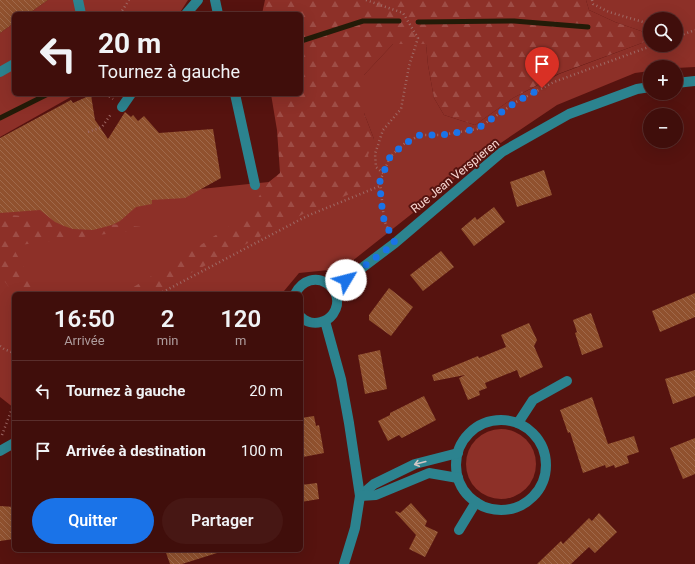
<!DOCTYPE html>
<html lang="fr">
<meta charset="utf-8">
<style>
body{margin:0;font-family:Roboto,sans-serif;background:#471714;color:#f1f3f6;height:100vh;display:flex;flex-direction:column;font-size:15px;white-space:nowrap}
*{box-sizing:border-box;margin:0}
p{font-size:13px;color:#ae9c9d}
.icon{flex:none;width:22px;height:22px;fill:none;stroke:currentColor;stroke-width:2;stroke-linecap:round;stroke-linejoin:round}
.map{position:relative;flex:1;overflow:hidden}
.panel{position:absolute;left:12px;top:292px;width:291px;height:260px;display:flex;flex-direction:column;background:#400e0b;border-radius:6px;box-shadow:0 4px 16px #0002,0 0 0 1px #592e2c}
.panel>*{flex:none}
.guide{position:absolute;left:12px;top:12px;width:291px;height:84px;border-radius:6px;box-shadow:0 4px 16px #0002,0 0 0 1px #592e2c;background:#400e0b;color:#f1f3f6;overflow:hidden}
.controls{position:absolute;left:643px;top:12px;display:grid;gap:8px}
.controls a{display:grid;place-items:center;width:40px;height:40px;border-radius:50%;background:#400e0b;box-shadow:0 4px 16px #0002,0 0 0 1px #592e2c;font-size:20px}
.pin{position:absolute;display:grid;place-items:center;width:34px;height:34px;color:#fff;margin:-41px -17px;border-radius:50% 50% 50% 0;rotate:-45deg;box-shadow:0 0 4px #0007}
.pin .icon{rotate:45deg}
.me{position:absolute;width:44px;margin:-22px;rotate:53deg;stroke-linejoin:round;filter:drop-shadow(0 0 3px #0008)}
.turn{display:flex;align-items:center;gap:14px;height:84px;padding:0 20px;font-size:18px}
.turn .icon{width:52px;height:52px;stroke-width:2.5}
.turn b{display:block;font-size:28px;line-height:34px}
.eta{display:flex;justify-content:space-evenly;align-items:center;height:68px;text-align:center}
.eta b{font-size:24px;font-weight:600;line-height:28px}
.cta{display:flex;gap:8px;margin-top:auto;padding:8px 20px}
.cta a{flex:1;height:46px;border-radius:24px;background:#1a73e8;color:#fff;font-size:16px;font-weight:600;line-height:46px;text-align:center}
.cta a+a{background:#471714;color:#f1f3f6}
ul{padding:0;list-style:none}
li{display:flex;align-items:center;gap:12px;height:60px;padding:0 20px;border-top:1px solid #592e2c}
li div{flex:1}
li b{display:block;font-size:15px}
li em{font-style:normal}
.map>svg:first-child{display:block}
.green{fill:#8d3028}
.forest{fill:url(#forest-firs)}
.lines{fill:none;stroke-linecap:round;stroke-linejoin:round}
.stream{stroke:#231b08;stroke-width:5}
.building{fill:url(#building-back-hatch)}
.path{stroke:#9f6a66;stroke-width:2.5;stroke-dasharray:1 3;stroke-linecap:butt}
.minor{stroke:#2c838f;stroke-width:10}
.oneway{stroke:#d0c6c5}
.route{stroke:#1a73e8;stroke-width:7;stroke-dasharray:0 12.6}
.labels{text-anchor:middle;stroke-width:4;stroke-linejoin:round;paint-order:stroke}
.street-label{font-size:12px;fill:#f9d7d2;stroke:#56130f}
</style>
<div class="map">
<svg width="695" height="564" viewBox="0 0 695 564">
<defs>
<pattern id="forest-firs" width="22" height="20" patternUnits="userSpaceOnUse"><rect width="22" height="20" fill="#8d3028"/><path d="M5 1l3.5 6h-7zM16 11l3.5 6h-7z" fill="#9e4d46"/></pattern>
<pattern id="building-back-hatch" width="6" height="6" patternUnits="userSpaceOnUse"><rect width="6" height="6" fill="#90512e"/><path d="M-1 5l2 2M0 0l6 6M5-1l2 2" fill="none" stroke="#a0694b"/></pattern>
</defs>
<rect width="100%" height="100%" fill="#56130f"/>
<!-- green -->
<g class="green">
<polygon points="48,0 188,0 179,14 28,14"/>
<polygon points="586,0 695,0 695,67 676,68 676,67 650,67 650,71 635,73 557,105 483,155 428,201 351,262 329,270 299,273 284,291 283,294 14,294 14,408 0,397 0,210 269,182 280,174 374,139 364,113 364,75 393,44 426,44 428,65 434,98 444,115 475,125 513,98 559,74 650,40 650,45 676,45 676,19 650,19 650,38 641,31 615,22 589,10"/>
<polygon points="14,23 14,94 76,94 0,137 0,33"/>
<circle cx="501" cy="464" r="35"/>
</g>
<!-- forest -->
<g class="forest">
<polygon points="265,0 586,0 589,10 615,22 641,31 650,38 650,40 558,74 513,98 475,125 444,115 434,98 428,65 426,44 393,44 364,75 364,113 374,139 368,155 373,184 305,213 151,294 122,294 178,260 246,215 269,182 280,173 277,130 271,94 301,94 301,14 262,14"/>
<polygon points="0,214 153,228 12,246 39,294 14,294 0,275"/>
</g>
<g class="lines">
<!-- stream -->
<g class="stream">
<polyline points="418,22 514,21 588,27"/>
<polyline points="301,41 363,21 399,21"/>
<polyline points="0,118 48,94"/>
</g>
</g>
<!-- building -->
<g class="building">
<polygon points="0,0 48,0 28,14 14,14 14,23 0,33"/>
<polygon points="91,95 95,120 108,139 125,112 131,117 133,115 138,121 144,116 159,133 213,129 221,178 185,198 152,200 152,204 136,207 120,221 112,225 93,230 73,229 64,226 55,222 40,210 0,213 0,138 71,100 73,103"/>
<polygon points="544,170 552,195 517,207 510,182"/>
<polygon points="494,207 505,222 474,246 461,229 475,217 477,220"/>
<polygon points="441,251 454,267 423,291 410,275"/>
<polygon points="389,288 413,307 391,336 369,320 369,315"/>
<polygon points="695,293 695,317 660,332 652,311"/>
<polygon points="591,313 603,347 582,355 575,333 577,332 573,320"/>
<polygon points="529,323 537,340 534,346 543,367 520,378 517,370 485,383 487,388 479,391 480,395 468,400 459,378 465,375 434,381 432,375 478,356 479,358 506,347 501,335"/>
<polygon points="380,350 387,389 365,394 358,355"/>
<polygon points="695,370 695,396 673,404 665,379"/>
<polygon points="424,396 436,420 402,438 399,435 388,441 378,421 390,415 390,413"/>
<polygon points="592,397 608,444 634,436 639,452 627,456 629,463 615,468 614,465 606,468 605,465 583,473 570,432 568,433 560,410"/>
<polygon points="314,416 316,426 319,425 324,453 303,457 301,448 301,418"/>
<polygon points="695,438 695,474 683,479 670,448"/>
<polygon points="317,483 319,499 301,502 301,485"/>
<polygon points="411,503 427,521 425,526 438,532 425,557 409,549 416,535 395,512 396,511 400,513"/>
<polygon points="0,506 14,507 14,539 0,541"/>
<polygon points="599,513 617,532 595,553 589,547 571,564 537,564 561,541 563,544 589,518 592,521"/>
<polygon points="165,550 216,550 217,553 182,564 170,564"/>
</g>
<g class="lines">
<!-- path -->
<g class="path">
<polyline points="366,0 403,13 418,38 409,66 401,109 383,130 375,154 376,167 384,174"/>
<polyline points="592,0 593,4 609,12 650,24"/>
<polyline points="120,14 129,0"/>
<polyline points="676,37 695,30"/>
<polyline points="106,94 113,99"/>
<polyline points="88,132 102,127 111,114"/>
<polyline points="389,231 384,220 380,181 390,157 404,144 420,135 442,135 477,129 516,102 554,82 654,45"/>
<polyline points="159,294 307,216 380,186"/>
<polyline points="0,346 4,349 14,353"/>
<polyline points="2,435 14,403"/>
</g>
<!-- minor -->
<g class="minor">
<polyline points="78,0 81,14"/>
<polyline points="215,0 218,14"/>
<polyline points="186,14 198,0"/>
<polyline points="0,72 14,64"/>
<polyline points="676,83 695,81"/>
<polyline points="235,94 255,185"/>
<polyline points="122,107 131,94"/>
<polyline points="334,289 395,243 502,152 569,114 637,89 650,87"/>
<path d="M 295,294 C 311,263 350,289 333,314 C 330,318 326,321 321,322 C 314,324 306,322 301,317"/>
<polyline points="325,321 341,379 349,423 360,496 355,528 344,564"/>
<circle cx="501" cy="465" r="45"/>
<polyline points="518,423 533,400 567,381"/>
<polyline points="0,451 14,443"/>
<polyline points="360,496 374,484 415,464 458,453"/>
<polyline points="360,496 376,495 429,473 458,478"/>
<polyline points="459,530 476,502"/>
</g>
</g>
<!-- one-way arrows -->
<defs><path id="oneway-shaft" d="M-6 0H5M1.5-3L5.5 0L1.5 3" fill="none" stroke-width="1.6" stroke-linecap="round" stroke-linejoin="round"/></defs>
<use class="oneway" href="#oneway-shaft" transform="translate(420 463) rotate(165)"/>
<g class="lines">
<!-- route -->
<polyline class="route" points="346,280 395,243 384,220 381,200 380,181 390,157 404,144 420,135 442,135 477,129 516,102 542,88"/>
</g>
<g class="labels">
<!-- street labels -->
<g class="street-label">
<text transform="translate(455 176) rotate(-39)" y="4">Rue Jean Verspieren</text>
</g>
</g>
</svg>
<div class="controls">
<a><svg class="icon" aria-label="search" viewBox="0 0 24 24"><circle cx="10" cy="10" r="6"/><path d="M15 15l6 6"/></svg></a>
<a>+</a>
<a>−</a>
</div>
<div class="pin" style="left:542px;top:88px;background:#d93025"><svg class="icon" aria-label="arrive" viewBox="0 0 24 24"><path d="M6 21V4h12l-3 4 3 4H6"/></svg></div>
<svg class="me" style="left:346px;top:280px" viewBox="-20 -20 40 40"><circle r="19" fill="#fff"/><path d="M0-13L10 11 0 6-10 11z" fill="#1a73e8"/></svg>
<div class="guide">
<div class="turn"><svg class="icon" aria-label="left" viewBox="0 0 24 24"><path d="M17 20v-9H6M10 6l-5 5 5 5"/></svg><div><b>20 m</b>Tournez à gauche</div></div>
</div>
<section class="panel">
<div class="eta">
<div><b>16:50</b><p>Arrivée</p></div>
<div><b>2</b><p>min</p></div>
<div><b>120</b><p>m</p></div>
</div>
<ul>
<li><svg class="icon" aria-label="left" viewBox="0 0 24 24"><path d="M17 20v-9H6M10 6l-5 5 5 5"/></svg><div><b>Tournez à gauche</b></div><em>20 m</em></li>
<li><svg class="icon" aria-label="arrive" viewBox="0 0 24 24"><path d="M6 21V4h12l-3 4 3 4H6"/></svg><div><b>Arrivée à destination</b></div><em>100 m</em></li>
</ul>
<div class="cta"><a>Quitter</a><a>Partager</a></div>
</section>
</div>
